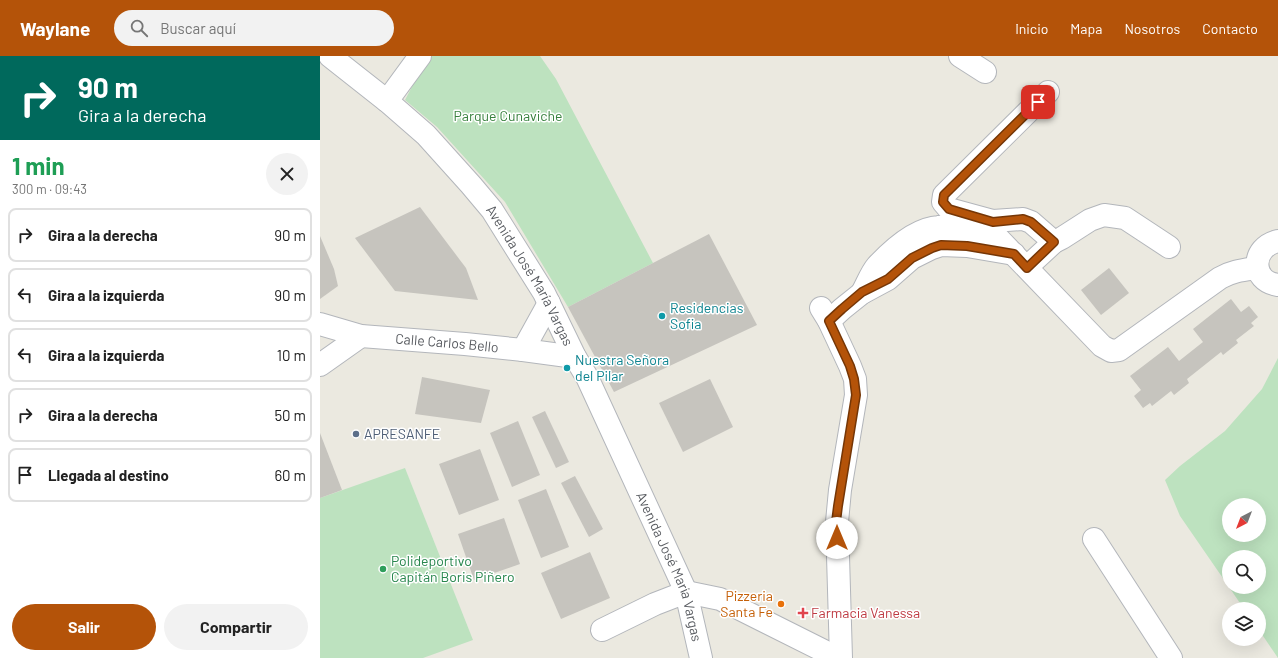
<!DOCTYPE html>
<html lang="es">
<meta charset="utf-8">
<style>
body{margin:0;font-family:Barlow,sans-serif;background:#f2f2f2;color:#222;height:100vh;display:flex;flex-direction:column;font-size:15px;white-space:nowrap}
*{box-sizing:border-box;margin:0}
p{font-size:13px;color:#767676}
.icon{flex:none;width:22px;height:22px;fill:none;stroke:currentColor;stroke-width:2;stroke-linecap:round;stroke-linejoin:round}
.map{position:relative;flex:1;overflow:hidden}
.sheet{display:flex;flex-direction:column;background:#fff;width:320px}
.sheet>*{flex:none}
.banner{background:#00695c;color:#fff;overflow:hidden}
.needle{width:26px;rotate:222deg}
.controls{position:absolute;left:902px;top:442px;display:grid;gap:8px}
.controls a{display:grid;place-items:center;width:44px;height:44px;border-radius:50%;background:#fff;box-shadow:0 4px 16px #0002;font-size:20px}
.pin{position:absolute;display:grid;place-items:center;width:34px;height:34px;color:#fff;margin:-17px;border-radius:8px;box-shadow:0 2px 6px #0006}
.me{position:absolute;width:44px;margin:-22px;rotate:0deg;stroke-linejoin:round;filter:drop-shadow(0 0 3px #0008)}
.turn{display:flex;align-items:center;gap:14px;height:84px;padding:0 12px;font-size:18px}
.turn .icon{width:52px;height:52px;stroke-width:2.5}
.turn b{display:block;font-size:28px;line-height:34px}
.round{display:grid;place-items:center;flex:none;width:42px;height:42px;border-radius:21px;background:#f2f2f2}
.headline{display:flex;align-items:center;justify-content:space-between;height:68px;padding:0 12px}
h1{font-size:24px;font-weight:700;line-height:30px;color:#1e9e55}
.primary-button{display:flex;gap:8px;margin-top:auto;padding:8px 12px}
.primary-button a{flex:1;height:46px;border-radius:24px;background:#b45309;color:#fff;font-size:16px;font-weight:700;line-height:46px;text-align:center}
.primary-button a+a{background:#f2f2f2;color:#222}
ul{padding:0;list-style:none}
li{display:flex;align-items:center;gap:12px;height:54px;margin:0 8px 6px;padding:0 4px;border:2px solid #e0e0e0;border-radius:8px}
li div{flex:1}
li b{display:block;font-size:15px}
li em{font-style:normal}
header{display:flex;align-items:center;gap:24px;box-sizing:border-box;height:56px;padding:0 20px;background:#b45309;color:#fff}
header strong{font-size:19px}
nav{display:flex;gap:22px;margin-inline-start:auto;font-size:14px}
.search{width:280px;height:36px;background:#f2f2f2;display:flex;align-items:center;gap:10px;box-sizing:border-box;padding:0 14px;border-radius:22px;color:#767676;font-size:15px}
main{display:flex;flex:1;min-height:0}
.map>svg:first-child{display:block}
.green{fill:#bde2bf;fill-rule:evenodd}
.building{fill:#c6c4be}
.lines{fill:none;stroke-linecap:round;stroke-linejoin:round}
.minor-casing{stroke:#b3b6bb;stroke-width:24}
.minor{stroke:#fff;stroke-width:22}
.route-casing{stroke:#753606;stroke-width:10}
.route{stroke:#b45309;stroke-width:7}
.culture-dot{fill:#0f9aa8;stroke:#fff;stroke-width:1.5}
.service-dot{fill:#5c6f8a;stroke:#fff;stroke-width:1.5}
.leisure-dot{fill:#2e9e5b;stroke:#fff;stroke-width:1.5}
.food-dot{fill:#e8710a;stroke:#fff;stroke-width:1.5}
.health-dot{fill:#e0444e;stroke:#fff;stroke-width:1.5}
.labels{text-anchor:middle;stroke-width:3;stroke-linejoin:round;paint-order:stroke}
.park-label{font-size:14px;fill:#38813e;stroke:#fff}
.street-label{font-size:14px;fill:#595c61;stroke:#fff}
.culture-label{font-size:14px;fill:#0d838f;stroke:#fff;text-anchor:start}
.service-label{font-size:14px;fill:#4e5e75;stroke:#fff;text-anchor:start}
.leisure-label{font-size:14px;fill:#27864d;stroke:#fff;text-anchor:start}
.food-label{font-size:14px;fill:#c56008;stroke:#fff;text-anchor:end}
.health-label{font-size:14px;fill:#be3a42;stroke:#fff;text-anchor:start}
</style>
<header>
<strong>Waylane</strong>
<div class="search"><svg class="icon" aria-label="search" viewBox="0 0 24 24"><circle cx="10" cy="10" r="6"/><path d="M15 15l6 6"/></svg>Buscar aquí</div>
<nav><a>Inicio</a><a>Mapa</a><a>Nosotros</a><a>Contacto</a></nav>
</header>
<main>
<section class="sheet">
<div class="banner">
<div class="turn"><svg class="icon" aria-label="right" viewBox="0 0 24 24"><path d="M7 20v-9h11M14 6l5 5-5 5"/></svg><div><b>90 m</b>Gira a la derecha</div></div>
</div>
<div class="headline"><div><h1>1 min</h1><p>300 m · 09:43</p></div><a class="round"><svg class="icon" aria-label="close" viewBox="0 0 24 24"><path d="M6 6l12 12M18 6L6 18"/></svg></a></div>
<ul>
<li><svg class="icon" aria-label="right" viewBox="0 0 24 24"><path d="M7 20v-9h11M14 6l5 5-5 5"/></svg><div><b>Gira a la derecha</b></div><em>90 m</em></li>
<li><svg class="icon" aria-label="left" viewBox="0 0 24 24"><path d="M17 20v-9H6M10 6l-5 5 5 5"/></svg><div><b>Gira a la izquierda</b></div><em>90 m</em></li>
<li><svg class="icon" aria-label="left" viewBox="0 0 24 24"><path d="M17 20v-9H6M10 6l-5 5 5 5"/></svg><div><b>Gira a la izquierda</b></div><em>10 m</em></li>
<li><svg class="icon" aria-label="right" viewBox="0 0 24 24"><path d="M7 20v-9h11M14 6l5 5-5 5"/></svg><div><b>Gira a la derecha</b></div><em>50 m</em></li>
<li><svg class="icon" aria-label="arrive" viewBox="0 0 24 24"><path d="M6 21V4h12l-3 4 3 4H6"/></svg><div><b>Llegada al destino</b></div><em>60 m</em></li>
</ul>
<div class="primary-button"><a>Salir</a><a>Compartir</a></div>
</section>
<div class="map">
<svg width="958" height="602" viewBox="0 0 958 602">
<rect width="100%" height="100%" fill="#ebe9e0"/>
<!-- green -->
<g class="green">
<polygon points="108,0 220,0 236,23 333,207 248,251 185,146 117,71 85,44"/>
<path d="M 958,302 L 958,602 L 939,574 L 939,553 L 924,553 L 909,531 L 939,531 L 939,501 L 909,501 L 909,531 L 860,460 L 845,424 L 860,410 L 905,375 L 942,333 ZM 909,449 L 939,449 L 939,479 L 909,479 Z"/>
<polygon points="85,412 153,584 103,602 0,602 0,442"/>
</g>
<!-- building -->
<g class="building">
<polygon points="100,151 146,212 158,244 75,235 35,182"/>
<polygon points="389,178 437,269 294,336 248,251"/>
<polygon points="0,180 14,213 18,230 0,243"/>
<polygon points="789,212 809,237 781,259 761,234"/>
<polygon points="911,243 921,256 929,250 938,261 931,267 934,270 916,284 918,287 903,299 901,296 867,323 869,327 854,339 851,335 832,350 830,347 823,352 814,340 821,334 810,320 848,291 859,305 883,286 873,273"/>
<polygon points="102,321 170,334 161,367 95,358"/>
<polygon points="390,323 413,371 363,396 339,347"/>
<polygon points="225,355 249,406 236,412 212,361"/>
<polygon points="198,365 220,419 192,431 170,377"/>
<polygon points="0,377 22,434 0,442"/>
<polygon points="160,393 179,444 139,459 119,408"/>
<polygon points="255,420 283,473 269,481 241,427"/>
<polygon points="226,433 249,491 221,502 198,444"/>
<polygon points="184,462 200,508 154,524 138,478"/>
<polygon points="270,496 290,542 241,563 221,517"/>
</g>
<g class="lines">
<defs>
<g id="minor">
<path id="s1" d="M 10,0 L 67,45 L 106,79 L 151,129 L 172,154 L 224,237 L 255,301 L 267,321 L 366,536 L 381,602"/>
<polyline points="640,0 665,16"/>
<polyline points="728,36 624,139 623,146 629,153 673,165 703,163 711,166 734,186"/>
<polyline points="67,45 100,0"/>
<path d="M 958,185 C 931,191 930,225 958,229"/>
<polyline points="707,211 734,186 742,182 770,164 784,159 805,162 849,191"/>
<path d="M 542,237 C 547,228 551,217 557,210 C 572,194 597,172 619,171 C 623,170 627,172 631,172 C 647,174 661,176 676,180 L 782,290 L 791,295 L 799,294 L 900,222 C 912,215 924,214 937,212"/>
<polyline points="501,252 509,265 530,310 535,323 536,339 520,434 517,466 521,602"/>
<polyline points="509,265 522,253 542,237 568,223 592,202 612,192 621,189 647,190 694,198"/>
<path id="s2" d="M 0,268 L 41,280 L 145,288 L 203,294 L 255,301"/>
<polyline points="203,294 229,247"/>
<polyline points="0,309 41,280"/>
<polyline points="774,483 851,602"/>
<polyline points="366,536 400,543 518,602"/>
<polyline points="282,574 335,548 366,536"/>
</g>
</defs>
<!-- minor casing -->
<use href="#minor" class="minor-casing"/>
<!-- minor -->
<use href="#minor" class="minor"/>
</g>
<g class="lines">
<defs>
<polyline id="route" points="517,482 516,466 518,450 536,339 534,323 530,310 509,265 522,253 542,236 568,223 592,202 612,192 621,189 647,190 694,198 707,212 734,186 711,166 703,163 673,166 629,153 623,146 624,139 718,46"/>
</defs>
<!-- route casing -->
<use href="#route" class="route-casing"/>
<!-- route -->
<use href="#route" class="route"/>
</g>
<!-- markers -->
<g class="culture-dot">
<circle cx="342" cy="260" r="4"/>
<circle cx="247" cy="312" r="4"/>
</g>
<circle class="service-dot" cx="36" cy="378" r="4"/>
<circle class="leisure-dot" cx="63" cy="513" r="4"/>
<circle class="food-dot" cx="461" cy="548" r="4"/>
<path class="health-dot" d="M481 551h4v4h4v4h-4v4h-4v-4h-4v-4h4z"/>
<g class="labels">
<!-- park labels -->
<g class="park-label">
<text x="188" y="65">Parque Cunaviche</text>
</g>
<!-- street labels -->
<g class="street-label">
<text dy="5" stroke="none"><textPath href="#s1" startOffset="300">Avenida José María Vargas</textPath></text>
<text dy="5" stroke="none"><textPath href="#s2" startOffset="129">Calle Carlos Bello</textPath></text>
<text dy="5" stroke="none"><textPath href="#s1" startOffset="624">Avenida José María Vargas</textPath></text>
</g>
<!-- culture labels -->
<g class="culture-label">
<text x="350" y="257">Residencias<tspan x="350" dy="16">Sofia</tspan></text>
<text x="255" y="309">Nuestra Señora<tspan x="255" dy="16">del Pilar</tspan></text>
</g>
<!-- service labels -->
<g class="service-label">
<text x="44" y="383">APRESANFE</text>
</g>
<!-- leisure labels -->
<g class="leisure-label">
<text x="71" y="510">Polideportivo<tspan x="71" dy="16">Capitán Boris Piñero</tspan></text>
</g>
<!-- food labels -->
<g class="food-label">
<text x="453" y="545">Pizzeria<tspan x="453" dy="16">Santa Fe</tspan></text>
</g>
<!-- health labels -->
<g class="health-label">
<text x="491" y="562">Farmacia Vanessa</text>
</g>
</g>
</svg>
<div class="controls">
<a><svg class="needle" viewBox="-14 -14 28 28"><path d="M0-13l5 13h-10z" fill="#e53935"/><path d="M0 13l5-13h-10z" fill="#767676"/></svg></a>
<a><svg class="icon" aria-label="search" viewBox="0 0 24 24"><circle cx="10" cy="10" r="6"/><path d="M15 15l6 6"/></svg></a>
<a><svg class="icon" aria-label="layers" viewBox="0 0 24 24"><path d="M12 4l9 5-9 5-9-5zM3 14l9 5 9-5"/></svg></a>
</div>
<div class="pin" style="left:718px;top:46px;background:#d93025"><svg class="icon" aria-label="arrive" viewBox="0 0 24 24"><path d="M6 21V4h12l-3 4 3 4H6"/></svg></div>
<svg class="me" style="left:517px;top:482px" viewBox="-20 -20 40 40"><circle r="19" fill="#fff"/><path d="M0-13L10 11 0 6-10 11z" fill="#b45309"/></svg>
</div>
</main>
